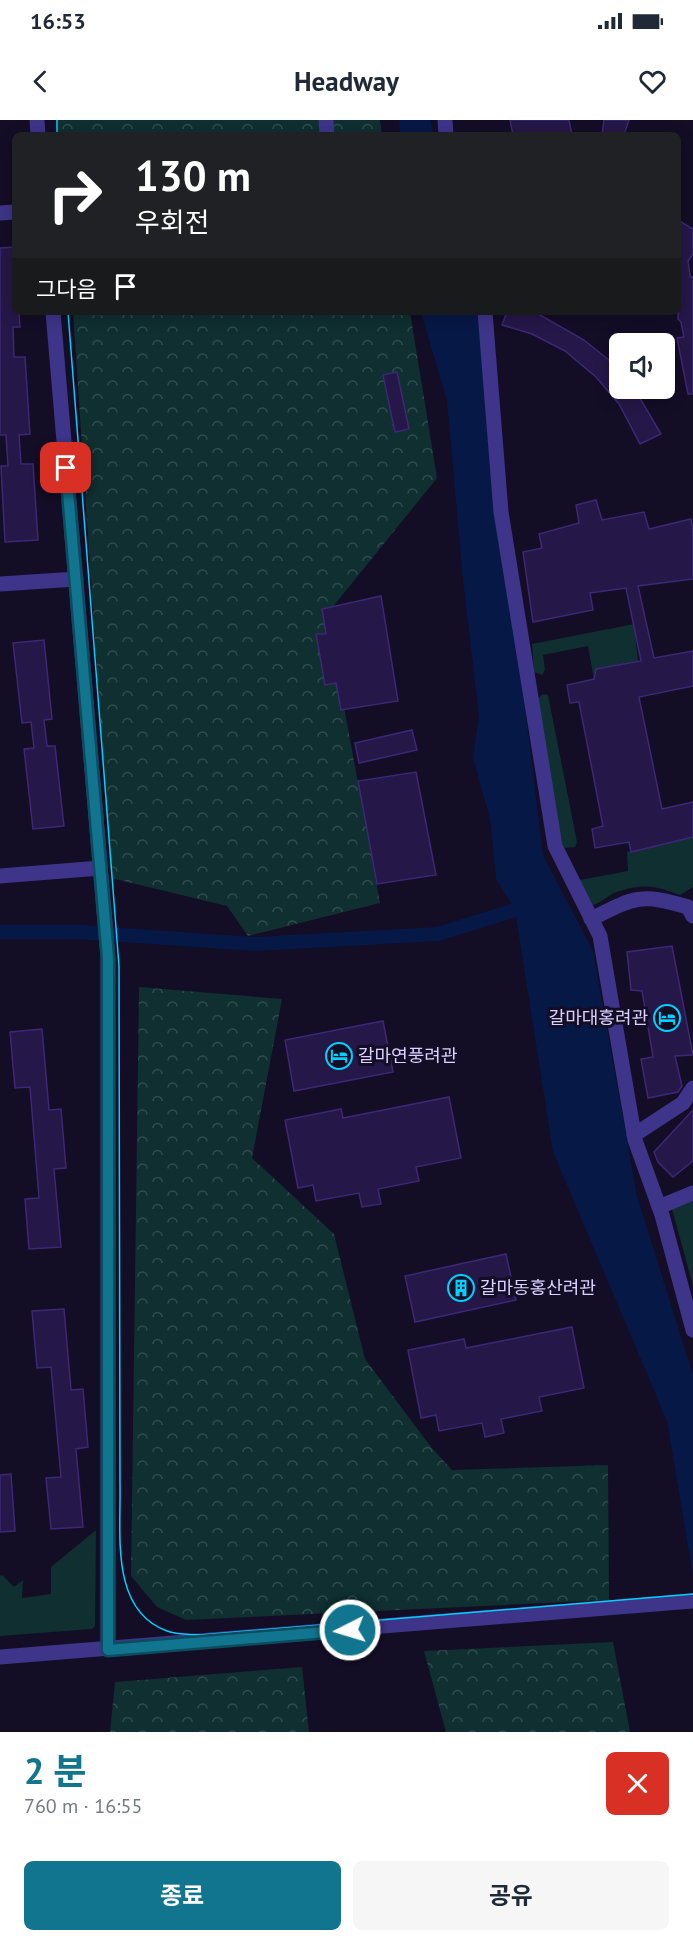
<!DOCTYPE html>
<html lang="ko">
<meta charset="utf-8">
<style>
body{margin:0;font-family:"PT Sans","Noto Sans KR",sans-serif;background:#f6f6f7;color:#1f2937;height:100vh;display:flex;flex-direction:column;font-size:22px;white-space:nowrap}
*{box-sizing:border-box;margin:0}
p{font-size:20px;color:#747a83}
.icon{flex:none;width:33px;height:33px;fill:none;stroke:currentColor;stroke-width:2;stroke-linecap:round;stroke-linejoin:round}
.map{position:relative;height:1612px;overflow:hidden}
.side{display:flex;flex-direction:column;background:#fff;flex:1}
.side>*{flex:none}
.banner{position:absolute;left:12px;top:12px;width:669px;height:183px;border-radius:9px;box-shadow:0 3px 15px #0003;background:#202124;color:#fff;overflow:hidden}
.tools{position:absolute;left:609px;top:213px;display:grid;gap:12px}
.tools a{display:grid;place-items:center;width:66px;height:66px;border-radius:9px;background:#fff;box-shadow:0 3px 15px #0003;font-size:30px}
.pin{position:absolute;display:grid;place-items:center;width:51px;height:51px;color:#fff;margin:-26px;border-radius:12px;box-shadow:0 3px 9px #0006}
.me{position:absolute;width:66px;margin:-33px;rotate:265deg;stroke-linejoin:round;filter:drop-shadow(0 0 4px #0008)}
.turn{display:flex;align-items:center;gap:21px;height:126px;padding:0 24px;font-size:27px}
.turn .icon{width:78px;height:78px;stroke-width:2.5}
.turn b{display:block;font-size:42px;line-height:51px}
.then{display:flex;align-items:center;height:57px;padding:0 24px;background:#0003;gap:12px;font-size:22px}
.round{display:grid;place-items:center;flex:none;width:63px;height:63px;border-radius:9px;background:#f6f6f7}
.summary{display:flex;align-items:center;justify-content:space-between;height:102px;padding:0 24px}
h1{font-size:36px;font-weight:700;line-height:45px;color:#117590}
.button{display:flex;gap:12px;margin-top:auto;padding:12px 24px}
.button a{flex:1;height:69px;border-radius:9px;background:#117590;color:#fff;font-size:24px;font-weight:700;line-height:69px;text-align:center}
.button a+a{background:#f6f6f7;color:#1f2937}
.status{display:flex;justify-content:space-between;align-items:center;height:42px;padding:0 30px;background:#fff;direction:ltr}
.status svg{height:16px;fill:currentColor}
header{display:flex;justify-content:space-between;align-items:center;height:78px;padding:0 24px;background:#fff;font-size:27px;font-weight:700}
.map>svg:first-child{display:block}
.green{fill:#0f2f30}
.forest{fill:url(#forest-crowns)}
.water{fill:#061846}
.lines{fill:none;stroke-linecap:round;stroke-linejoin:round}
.canal{stroke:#061846;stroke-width:14}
.building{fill:#251748;stroke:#3d2776;stroke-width:1.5}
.minor{stroke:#3e3489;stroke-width:15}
.tram{stroke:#00d1fd;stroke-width:1.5}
.route-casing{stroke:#0b4c5e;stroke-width:15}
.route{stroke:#117590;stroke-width:10}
.labels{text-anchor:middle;stroke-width:6;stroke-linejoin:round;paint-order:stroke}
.poi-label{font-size:18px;fill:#dad2ff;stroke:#130d26;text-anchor:start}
</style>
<div class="status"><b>16:53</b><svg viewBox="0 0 49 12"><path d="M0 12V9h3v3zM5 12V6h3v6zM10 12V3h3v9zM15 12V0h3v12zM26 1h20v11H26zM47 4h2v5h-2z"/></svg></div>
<header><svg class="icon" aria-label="back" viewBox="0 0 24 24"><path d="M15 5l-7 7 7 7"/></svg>Headway<svg class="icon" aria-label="heart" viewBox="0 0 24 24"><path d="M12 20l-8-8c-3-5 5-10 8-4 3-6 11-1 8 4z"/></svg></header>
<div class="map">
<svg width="693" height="1612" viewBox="0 0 693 1612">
<defs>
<pattern id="forest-crowns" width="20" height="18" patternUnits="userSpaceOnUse" patternTransform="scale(1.5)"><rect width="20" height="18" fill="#0f2f30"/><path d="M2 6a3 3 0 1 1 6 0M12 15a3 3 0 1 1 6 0" fill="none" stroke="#314c4f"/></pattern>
</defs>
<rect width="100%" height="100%" fill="#130d26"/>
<!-- green -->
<g class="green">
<polygon points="634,504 638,541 596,549 594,559 588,526 543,535 545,550 542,555 534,552 532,524"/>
<polygon points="543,574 548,575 577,722 575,727 563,728 556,702 538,578"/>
<path d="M 693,717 L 693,767 L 680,775 C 654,765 641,763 614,773 C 606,777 601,783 593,785 L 580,760 L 628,751 L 627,732 Z"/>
<polygon points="693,1081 693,1166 672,1089"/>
<polygon points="96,1410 95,1506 92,1509 0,1516 0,1456 2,1455 14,1467 23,1460 22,1478 51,1474 51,1447"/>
</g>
<!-- forest -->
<g class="forest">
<polygon points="56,0 380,0 382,15 58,15"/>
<polygon points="73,192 410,192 437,358 327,494 380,783 248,816 227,786 111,758"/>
<polygon points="139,867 282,879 252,1038 334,1114 365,1239 431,1327 452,1350 608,1345 609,1480 186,1500 157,1487 131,1456"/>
<polygon points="613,1522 630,1612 446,1612 424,1531"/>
<polygon points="302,1547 309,1612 110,1612 115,1562"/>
</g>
<!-- water -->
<g class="water">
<polygon points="399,0 431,0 433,15 400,15"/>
<polygon points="421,192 477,192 543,735 593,831 637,1076 693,1255 693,1456 667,1301 553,1032 515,790 496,759 490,699 473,638 479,596 463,460 447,281"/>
</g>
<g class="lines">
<!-- canal -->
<polyline class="canal" points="0,812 78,812 255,824 438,814 515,790"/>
</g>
<!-- building -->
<g class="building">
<polygon points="510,0 569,0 572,15 513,15"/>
<polygon points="604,0 629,0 624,15 602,15"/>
<polygon points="678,100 693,109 693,134 688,141 690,156 693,158 693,274 688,274 677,218 684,217 681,202 678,199"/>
<polygon points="15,127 15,192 19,192 20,207 13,207 14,237 25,237 30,314 19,315 21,344 33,344 38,420 5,422 1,346 8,346 6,315 0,315 0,128"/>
<polygon points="507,192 535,192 584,220 620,249 620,268 634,268 661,314 640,324 619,284 596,257 565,231 532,214 502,205"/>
<polygon points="397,252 409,309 395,312 383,255"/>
<polygon points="596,380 602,400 644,392 649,409 691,399 693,410 693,459 638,466 654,538 693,531 693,566 639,577 662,689 693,682 693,717 631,732 629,722 595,728 592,709 603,706 579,582 570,583 567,565 594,559 596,549 641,541 626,468 590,473 593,490 533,502 523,432 542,428 539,414 579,403 576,385"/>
<polygon points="381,476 398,581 341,590 336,563 325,565 316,514 326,514 322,489"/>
<polygon points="44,520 52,599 44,600 47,626 55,626 64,706 33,709 24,629 34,628 31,602 22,603 13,523"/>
<polygon points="412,610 417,630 359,643 355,623"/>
<polygon points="416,652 436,755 377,764 358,661"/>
<polygon points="672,826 693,935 675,936 682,966 678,972 648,978 641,939 653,937 642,871 631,870 627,832"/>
<polygon points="383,901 393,952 294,971 285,920"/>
<polygon points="42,909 49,990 61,989 66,1048 54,1049 61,1127 29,1129 25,1079 39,1078 30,967 15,968 10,912"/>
<polygon points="449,977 461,1038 416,1047 419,1061 378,1069 381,1084 362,1087 359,1073 316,1081 313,1065 298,1068 285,1000 341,989 343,998"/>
<polygon points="693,990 693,1041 673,1057 658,1042 654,1032"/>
<polygon points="506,1134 516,1180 415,1202 405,1156"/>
<polygon points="64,1189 71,1270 83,1269 88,1327 76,1329 83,1407 51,1409 46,1358 61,1357 51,1247 37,1248 32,1191"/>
<polygon points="572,1207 584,1268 539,1277 542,1291 501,1299 504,1313 485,1317 482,1303 439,1311 436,1295 421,1298 408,1230 464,1219 466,1228"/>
<polygon points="11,1354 15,1411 0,1412 0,1355"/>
</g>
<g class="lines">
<!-- minor -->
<g class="minor">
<polyline points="37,0 38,15"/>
<polyline points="326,0 327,15"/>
<polyline points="445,0 446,15"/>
<polyline points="0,93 15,92"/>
<polyline points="53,192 108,838 108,1529"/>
<polyline points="485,192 501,392 555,726 600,816 635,1020 662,1095 693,1210"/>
<polyline points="0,464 76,459"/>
<polyline points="0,756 100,748"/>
<path d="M 591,799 C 635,777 640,773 688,787 L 693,796"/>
<polyline points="634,1015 683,983 693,968"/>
<polyline points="659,1087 693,1073"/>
<polyline points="0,1537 693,1481"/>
</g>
<!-- tram -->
<g class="tram">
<polyline points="57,0 57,15"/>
<path d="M 68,192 L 119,846 L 120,1365 C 121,1415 110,1490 167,1511 C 177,1515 190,1514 200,1515 L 693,1474"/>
</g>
</g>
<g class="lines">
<defs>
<polyline id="route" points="66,348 108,838 108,1530 350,1510"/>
</defs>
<!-- route casing -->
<use href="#route" class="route-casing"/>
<!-- route -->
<use href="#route" class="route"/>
</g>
<!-- icons -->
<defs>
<symbol id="hotel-ring" viewBox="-11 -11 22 22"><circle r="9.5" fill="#130d26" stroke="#00d1fd" stroke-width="1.5"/><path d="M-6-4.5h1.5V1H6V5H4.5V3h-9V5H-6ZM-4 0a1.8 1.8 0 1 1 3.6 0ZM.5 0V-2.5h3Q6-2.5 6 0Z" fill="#00d1fd"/></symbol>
<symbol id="building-ring" viewBox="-11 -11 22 22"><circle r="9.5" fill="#130d26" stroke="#00d1fd" stroke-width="1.5"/><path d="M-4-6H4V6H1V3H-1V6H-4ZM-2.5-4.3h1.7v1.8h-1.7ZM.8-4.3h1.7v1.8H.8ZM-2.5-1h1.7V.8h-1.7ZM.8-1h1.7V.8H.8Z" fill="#00d1fd"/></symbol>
</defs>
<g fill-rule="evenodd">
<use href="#hotel-ring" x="652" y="883" width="30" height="30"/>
<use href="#hotel-ring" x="324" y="921" width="30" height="30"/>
<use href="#building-ring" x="446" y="1153" width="30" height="30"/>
</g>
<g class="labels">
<!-- poi labels -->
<g class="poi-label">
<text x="648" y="904" text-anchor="end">갈마대홍려관</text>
<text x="358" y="942">갈마연풍려관</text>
<text x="480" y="1174">갈마동홍산려관</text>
</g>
</g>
</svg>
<div class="tools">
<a><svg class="icon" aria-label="sound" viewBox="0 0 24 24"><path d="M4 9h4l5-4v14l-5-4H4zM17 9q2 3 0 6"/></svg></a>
</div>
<div class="pin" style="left:66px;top:348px;background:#d93025"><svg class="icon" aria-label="arrive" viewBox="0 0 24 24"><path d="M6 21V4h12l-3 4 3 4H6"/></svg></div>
<svg class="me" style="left:350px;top:1510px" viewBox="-20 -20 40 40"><circle r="17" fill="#117590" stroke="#fff" stroke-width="3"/><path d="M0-11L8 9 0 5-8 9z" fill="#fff"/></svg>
<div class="banner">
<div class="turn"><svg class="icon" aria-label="right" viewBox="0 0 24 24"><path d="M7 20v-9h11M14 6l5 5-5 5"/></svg><div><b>130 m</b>우회전</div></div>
<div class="then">그다음<svg class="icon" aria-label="arrive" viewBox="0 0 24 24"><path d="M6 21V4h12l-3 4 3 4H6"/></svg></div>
</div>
</div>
<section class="side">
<div class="summary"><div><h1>2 분</h1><p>760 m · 16:55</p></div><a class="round" style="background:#d93025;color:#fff"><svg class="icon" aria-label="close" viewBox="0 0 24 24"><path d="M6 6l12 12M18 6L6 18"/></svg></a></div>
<div class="button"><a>종료</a><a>공유</a></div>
</section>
